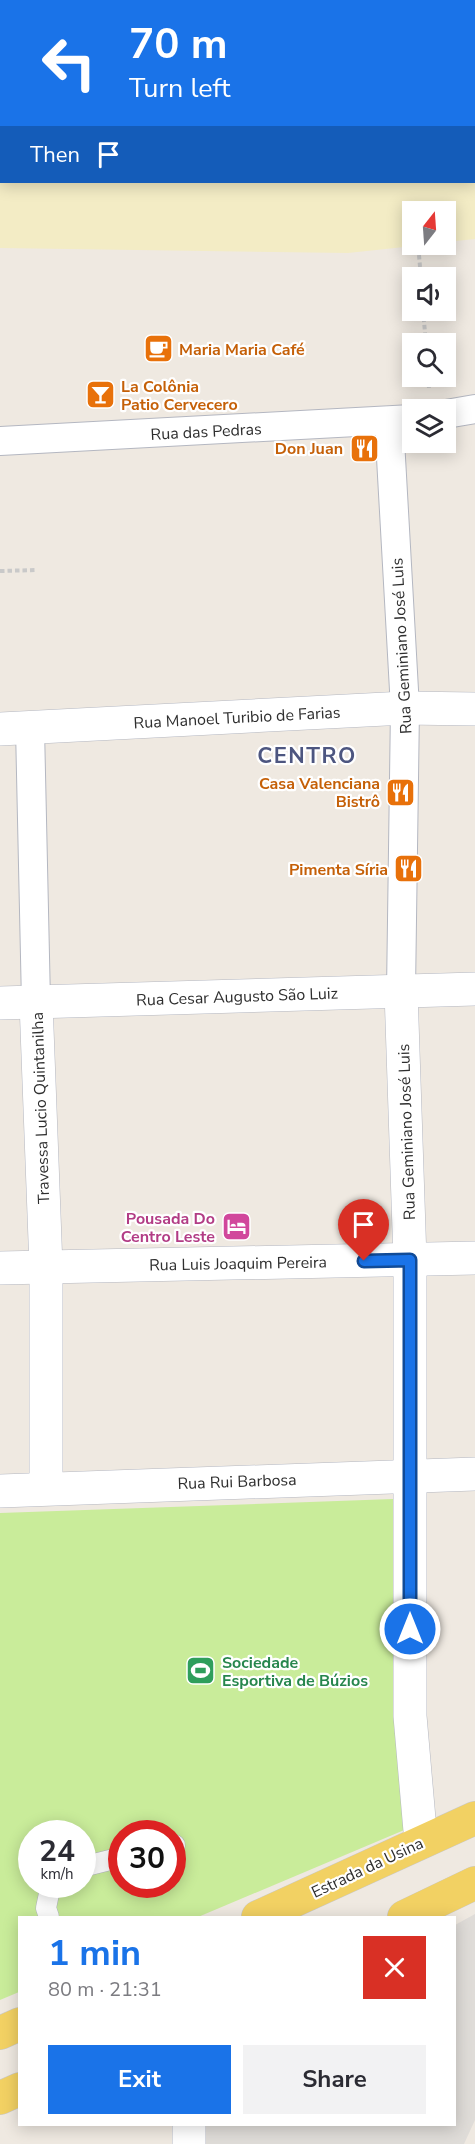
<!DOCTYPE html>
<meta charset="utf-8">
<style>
body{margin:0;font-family:"Nunito Sans",sans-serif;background:#f2f2f3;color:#2b2b33;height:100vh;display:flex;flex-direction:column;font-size:22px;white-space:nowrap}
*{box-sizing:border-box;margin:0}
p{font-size:20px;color:#7c7c81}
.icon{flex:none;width:33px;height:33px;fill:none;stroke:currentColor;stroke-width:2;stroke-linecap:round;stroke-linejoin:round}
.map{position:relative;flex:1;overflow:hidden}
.drawer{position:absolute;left:18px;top:1916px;width:438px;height:210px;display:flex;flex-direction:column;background:#fff;border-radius:0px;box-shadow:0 3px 15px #0003}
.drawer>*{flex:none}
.top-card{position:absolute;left:0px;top:0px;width:476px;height:183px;box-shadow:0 3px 15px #0003;background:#1a73e8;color:#fff;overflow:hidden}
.needle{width:39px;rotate:17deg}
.tools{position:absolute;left:402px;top:201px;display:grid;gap:12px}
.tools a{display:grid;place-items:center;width:54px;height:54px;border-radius:0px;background:#fff;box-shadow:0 3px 15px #0003;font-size:30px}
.speed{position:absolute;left:18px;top:1820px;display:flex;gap:12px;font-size:30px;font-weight:700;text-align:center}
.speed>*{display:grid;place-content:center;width:78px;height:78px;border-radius:50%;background:#fff;box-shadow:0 3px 15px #0003;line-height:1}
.speed small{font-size:15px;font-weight:400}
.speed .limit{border:9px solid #d22;background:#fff;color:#111}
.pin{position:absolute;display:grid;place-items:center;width:51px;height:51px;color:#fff;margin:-62px -26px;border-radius:50% 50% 50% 0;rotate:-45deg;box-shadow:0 0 6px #0007}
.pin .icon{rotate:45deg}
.me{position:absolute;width:66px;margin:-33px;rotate:0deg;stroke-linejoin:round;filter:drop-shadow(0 0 4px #0008)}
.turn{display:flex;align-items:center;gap:21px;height:126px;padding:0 30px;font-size:27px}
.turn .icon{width:78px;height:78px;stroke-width:2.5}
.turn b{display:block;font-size:42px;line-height:51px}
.then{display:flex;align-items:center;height:57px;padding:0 30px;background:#0003;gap:12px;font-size:22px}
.round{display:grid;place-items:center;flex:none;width:63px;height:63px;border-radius:0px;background:#f2f2f3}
.head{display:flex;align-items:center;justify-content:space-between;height:102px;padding:0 30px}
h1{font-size:36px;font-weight:700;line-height:45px;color:#1a73e8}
.primary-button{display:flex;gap:12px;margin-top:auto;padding:12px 30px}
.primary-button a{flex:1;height:69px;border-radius:0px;background:#1a73e8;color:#fff;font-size:24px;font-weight:700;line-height:69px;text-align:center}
.primary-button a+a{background:#f2f2f3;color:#2b2b33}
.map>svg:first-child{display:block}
.sand{fill:#f3ecc5}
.pitch{fill:#c9ec9a;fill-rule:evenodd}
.plaza{fill:#dfdcd8}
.water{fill:#75cff0}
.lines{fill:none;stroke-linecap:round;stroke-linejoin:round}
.service-casing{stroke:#b4b7c1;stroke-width:21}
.pedestrian-casing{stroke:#b4b7c1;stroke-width:30}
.minor-casing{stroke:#b4b7c1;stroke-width:34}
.primary-casing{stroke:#c9c9c9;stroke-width:34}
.path{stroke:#c9c9c9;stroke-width:4;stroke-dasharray:4.5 3;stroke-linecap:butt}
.service{stroke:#fff;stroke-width:20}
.pedestrian{stroke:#fff;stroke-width:28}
.minor{stroke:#fff;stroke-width:33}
.primary{stroke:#f2d163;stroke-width:33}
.route-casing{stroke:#114b97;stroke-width:15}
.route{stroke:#1a73e8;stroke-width:10}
.labels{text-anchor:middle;stroke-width:4.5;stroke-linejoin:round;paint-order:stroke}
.food-label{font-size:16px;font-weight:bold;fill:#c56008;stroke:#fff;text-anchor:end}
.street-label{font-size:16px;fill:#2e2e2e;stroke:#fff}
.hotel-label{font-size:16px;font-weight:bold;fill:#b23c85;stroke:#fff;text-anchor:end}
.leisure-label{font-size:16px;font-weight:bold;fill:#27864d;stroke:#fff;text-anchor:start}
.district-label{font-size:22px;font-weight:bold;letter-spacing:1.5px;fill:#4d5680;stroke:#fff}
</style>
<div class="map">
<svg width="475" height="2144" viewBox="0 0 475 2144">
<rect width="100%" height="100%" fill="#efe9e1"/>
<!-- sand -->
<polygon class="sand" points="475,160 475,239 446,242 446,212 412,212 412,244 423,245 348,253 0,248 0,167 2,182 474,182"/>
<!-- pitch -->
<path class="pitch" d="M 393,1499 L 409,1828 L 198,1917 L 20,1917 L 19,1992 L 0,2000 L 0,1513 ZM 32,1833 L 82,1833 L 82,1884 L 32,1884 ZM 122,1833 L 172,1833 L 172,1884 L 122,1884 Z"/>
<!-- plaza -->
<polygon class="plaza" points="475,1914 475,2120 464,2144 197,2144 198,2124 454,2124 455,1925"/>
<!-- water -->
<polygon class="water" points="0,0 475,0 475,160 474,2 2,2 0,167"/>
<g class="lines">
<defs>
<g id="service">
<polyline points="172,1846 175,1845"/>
<polyline points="82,1867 122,1857"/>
<polyline points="49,1917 46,1908 51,1884"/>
</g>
<g id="pedestrian">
<polyline points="446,414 475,409"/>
<polyline points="389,422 405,708 401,991"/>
<polyline points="0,441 412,419"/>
<polyline points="30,728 36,1002"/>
</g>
<g id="minor">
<polyline points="0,729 405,708 475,709"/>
<polyline points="401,991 410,1260 410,1716 421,1842"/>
<polyline points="36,1002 46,1267 46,1487"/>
<polyline points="0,1003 475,989"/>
<polyline points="0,1268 475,1258"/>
<polyline points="0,1491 475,1474"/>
<polyline points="189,2124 189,2144"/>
</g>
<g id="primary">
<polyline points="258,1917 475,1818"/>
<polyline points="404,1917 475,1883"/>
<polyline points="0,2033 20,2024"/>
<polyline points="0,2098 20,2089"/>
</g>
</defs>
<!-- service casing -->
<use href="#service" class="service-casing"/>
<!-- pedestrian casing -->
<use href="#pedestrian" class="pedestrian-casing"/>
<!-- minor casing -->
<use href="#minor" class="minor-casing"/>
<!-- primary casing -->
<use href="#primary" class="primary-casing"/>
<!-- path -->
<g class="path">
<polyline points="419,255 421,278"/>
<polyline points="423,310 426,344"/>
<polyline points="428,376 429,388"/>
<polyline points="0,571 37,570"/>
</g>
<!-- service -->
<use href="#service" class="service"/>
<!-- pedestrian -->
<use href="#pedestrian" class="pedestrian"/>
<!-- minor -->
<use href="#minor" class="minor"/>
<!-- primary -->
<use href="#primary" class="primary"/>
</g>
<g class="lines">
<defs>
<polyline id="route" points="364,1261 410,1260 410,1629"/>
</defs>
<!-- route casing -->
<use href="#route" class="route-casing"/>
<!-- route -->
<use href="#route" class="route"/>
</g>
<!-- icons -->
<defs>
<symbol id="cafe-square" viewBox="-11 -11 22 22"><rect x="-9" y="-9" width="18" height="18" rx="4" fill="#e8710a" stroke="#fff"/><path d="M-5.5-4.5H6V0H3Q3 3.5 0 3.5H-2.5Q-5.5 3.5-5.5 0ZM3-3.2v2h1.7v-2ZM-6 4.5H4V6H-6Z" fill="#fff"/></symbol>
<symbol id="bar-square" viewBox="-11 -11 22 22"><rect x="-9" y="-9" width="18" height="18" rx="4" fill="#e8710a" stroke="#fff"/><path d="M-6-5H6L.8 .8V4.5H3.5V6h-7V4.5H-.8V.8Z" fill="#fff"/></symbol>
<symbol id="restaurant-square" viewBox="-11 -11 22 22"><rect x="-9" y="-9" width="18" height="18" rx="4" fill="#e8710a" stroke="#fff"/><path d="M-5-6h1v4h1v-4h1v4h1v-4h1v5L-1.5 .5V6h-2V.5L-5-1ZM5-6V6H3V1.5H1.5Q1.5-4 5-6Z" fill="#fff"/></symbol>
<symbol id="hotel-square" viewBox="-11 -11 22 22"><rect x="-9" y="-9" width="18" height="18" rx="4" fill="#d1479c" stroke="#fff"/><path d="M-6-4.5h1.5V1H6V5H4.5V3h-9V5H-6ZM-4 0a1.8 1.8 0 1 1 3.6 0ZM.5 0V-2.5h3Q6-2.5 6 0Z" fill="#fff"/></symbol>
<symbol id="stadium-square" viewBox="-11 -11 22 22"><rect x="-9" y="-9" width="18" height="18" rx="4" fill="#2e9e5b" stroke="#fff"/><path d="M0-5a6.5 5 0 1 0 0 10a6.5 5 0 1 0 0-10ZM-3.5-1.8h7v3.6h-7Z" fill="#fff"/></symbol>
</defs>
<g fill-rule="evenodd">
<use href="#cafe-square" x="142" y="332" width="33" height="33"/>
<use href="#bar-square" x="84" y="378" width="33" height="33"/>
<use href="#restaurant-square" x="348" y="432" width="33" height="33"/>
<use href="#restaurant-square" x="384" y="776" width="33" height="33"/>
<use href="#restaurant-square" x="392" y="852" width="33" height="33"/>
<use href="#hotel-square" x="220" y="1210" width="33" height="33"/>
<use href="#stadium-square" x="184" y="1654" width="33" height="33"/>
</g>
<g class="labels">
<!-- food labels -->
<g class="food-label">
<text x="179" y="355" text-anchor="start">Maria Maria Café</text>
<text x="121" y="392" text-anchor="start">La Colônia<tspan x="121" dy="18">Patio Cervecero</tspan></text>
<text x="343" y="454">Don Juan</text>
<text x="380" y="789">Casa Valenciana<tspan x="380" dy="18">Bistrô</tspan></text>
<text x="388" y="875">Pimenta Síria</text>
</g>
<!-- street labels -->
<g class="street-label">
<text transform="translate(206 431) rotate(-3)" y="6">Rua das Pedras</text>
<text transform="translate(401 646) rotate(-93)" y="6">Rua Geminiano José Luis</text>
<text transform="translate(237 717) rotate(-3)" y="6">Rua Manoel Turibio de Farias</text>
<text transform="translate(237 996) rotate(-2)" y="6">Rua Cesar Augusto São Luiz</text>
<text transform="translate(40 1108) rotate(-92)" y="6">Travessa Lucio Quintanilha</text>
<text transform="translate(406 1132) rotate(-92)" y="6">Rua Geminiano José Luis</text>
<text transform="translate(238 1263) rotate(-1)" y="6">Rua Luis Joaquim Pereira</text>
<text transform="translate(237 1481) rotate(-2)" y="6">Rua Rui Barbosa</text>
<text transform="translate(367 1867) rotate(-25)" y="6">Estrada da Usina</text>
</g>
<!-- hotel labels -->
<g class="hotel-label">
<text x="215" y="1224">Pousada Do<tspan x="215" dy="18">Centro Leste</tspan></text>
</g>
<!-- leisure labels -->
<g class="leisure-label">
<text x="222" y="1668">Sociedade<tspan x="222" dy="18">Esportiva de Búzios</tspan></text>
</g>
<!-- district labels -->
<g class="district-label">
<text x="307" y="763">CENTRO</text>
</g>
</g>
</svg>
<div class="tools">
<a><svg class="needle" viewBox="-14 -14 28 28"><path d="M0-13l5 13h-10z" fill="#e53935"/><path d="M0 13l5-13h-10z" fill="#7c7c81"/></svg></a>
<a><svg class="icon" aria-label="sound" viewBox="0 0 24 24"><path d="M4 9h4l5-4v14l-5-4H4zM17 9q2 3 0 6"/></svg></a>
<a><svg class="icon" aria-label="search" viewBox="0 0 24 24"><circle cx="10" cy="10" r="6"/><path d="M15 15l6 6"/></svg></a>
<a><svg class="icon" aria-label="layers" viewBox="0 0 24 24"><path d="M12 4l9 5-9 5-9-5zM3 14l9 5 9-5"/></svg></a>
</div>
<div class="speed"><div>24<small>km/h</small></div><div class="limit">30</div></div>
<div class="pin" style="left:364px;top:1261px;background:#d93025"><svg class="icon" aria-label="arrive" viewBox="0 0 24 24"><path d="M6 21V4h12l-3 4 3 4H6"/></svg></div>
<svg class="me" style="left:410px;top:1629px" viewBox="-20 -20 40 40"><circle r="17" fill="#1a73e8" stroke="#fff" stroke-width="3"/><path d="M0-11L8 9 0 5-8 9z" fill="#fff"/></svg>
<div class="top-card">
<div class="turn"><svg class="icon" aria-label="left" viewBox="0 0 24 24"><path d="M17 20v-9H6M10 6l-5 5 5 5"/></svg><div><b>70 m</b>Turn left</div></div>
<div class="then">Then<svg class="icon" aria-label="arrive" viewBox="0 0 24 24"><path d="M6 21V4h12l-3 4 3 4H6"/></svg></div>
</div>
<section class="drawer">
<div class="head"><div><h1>1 min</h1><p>80 m · 21:31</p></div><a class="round" style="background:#d93025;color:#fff"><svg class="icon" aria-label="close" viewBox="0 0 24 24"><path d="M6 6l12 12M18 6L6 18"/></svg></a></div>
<div class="primary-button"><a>Exit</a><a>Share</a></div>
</section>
</div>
